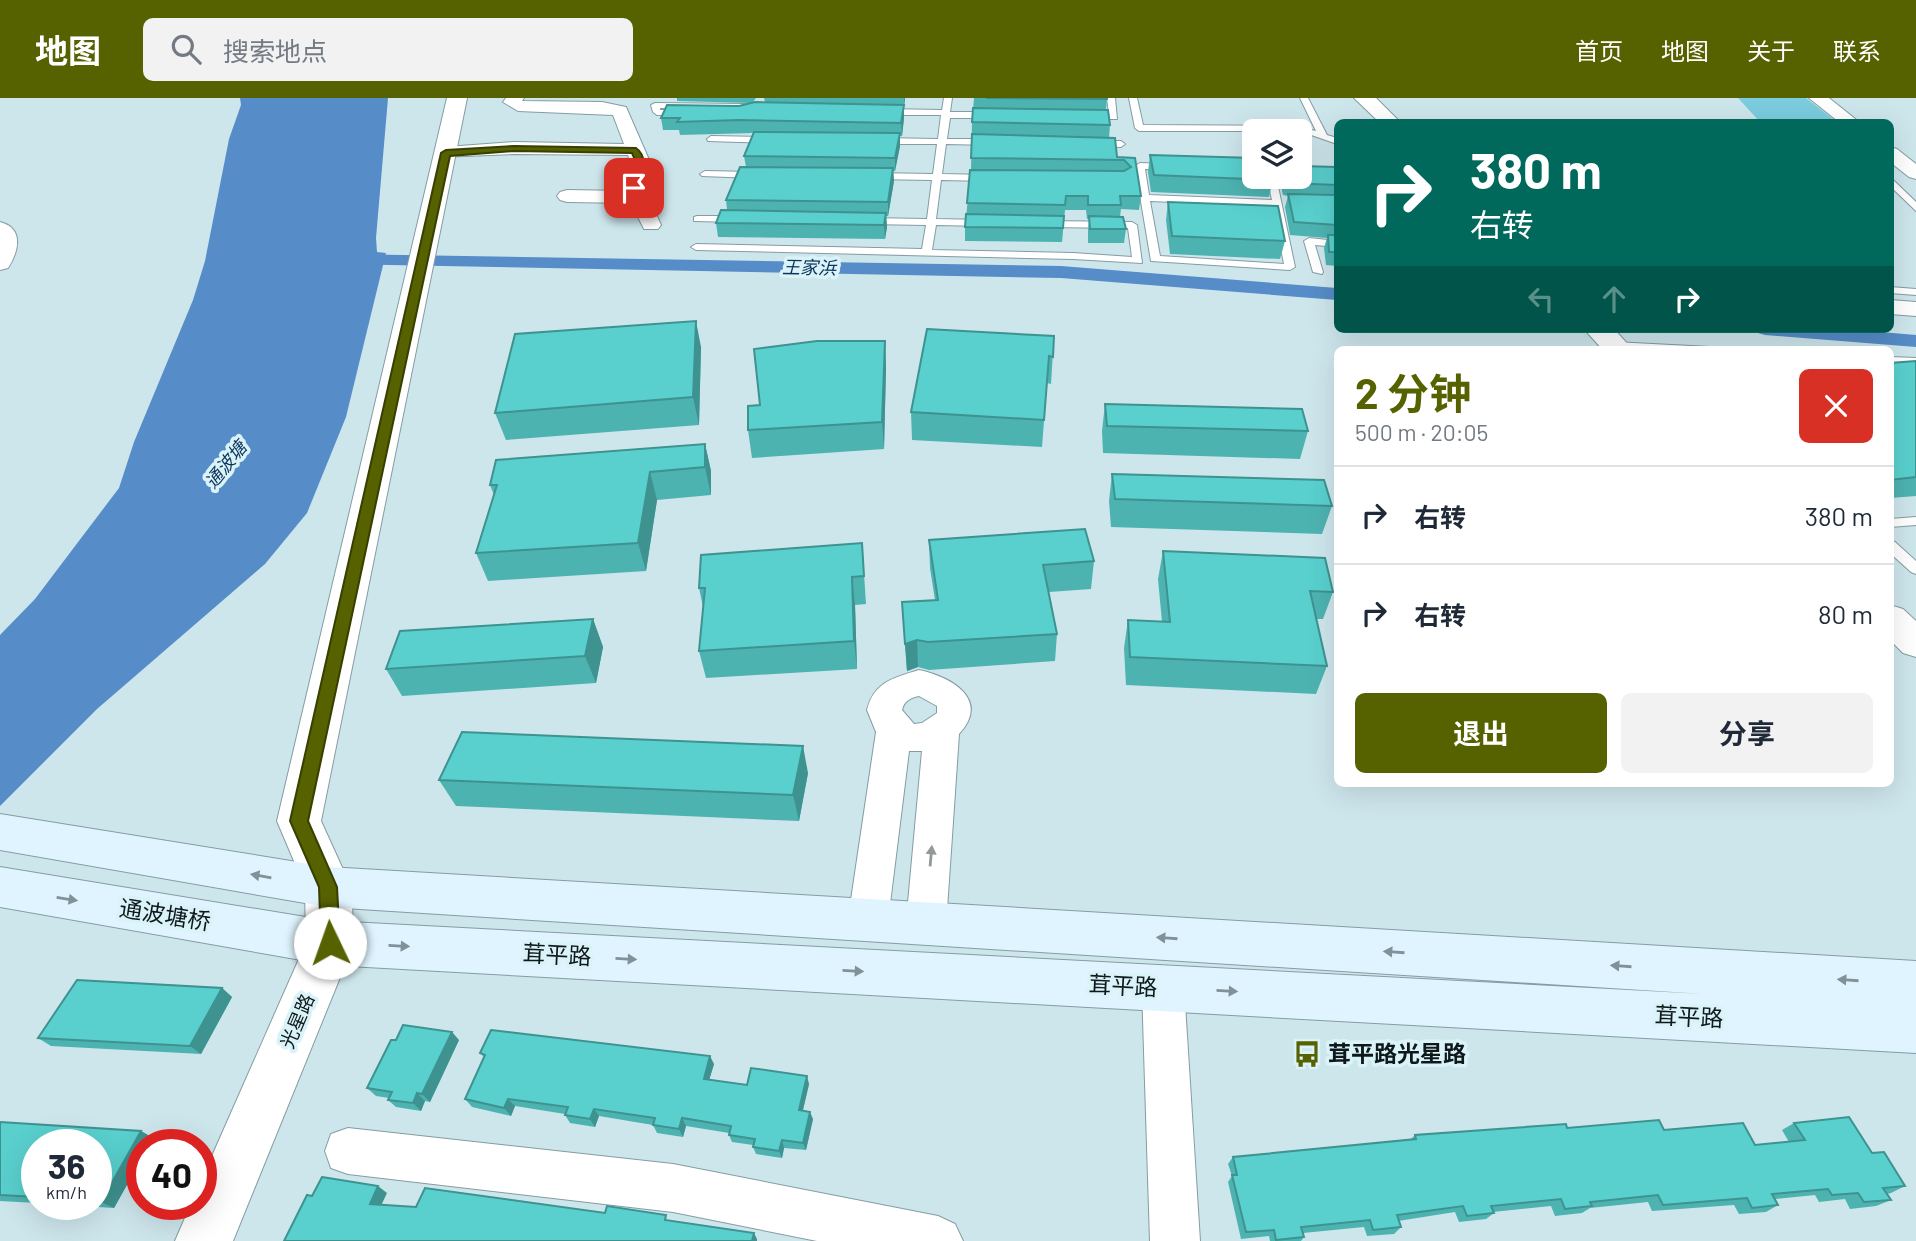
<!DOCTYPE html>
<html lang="zh">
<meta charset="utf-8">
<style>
body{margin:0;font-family:Barlow,"Noto Sans SC",sans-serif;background:#f2f2f3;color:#1f2937;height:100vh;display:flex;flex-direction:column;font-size:26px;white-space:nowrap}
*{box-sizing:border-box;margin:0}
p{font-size:23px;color:#747a83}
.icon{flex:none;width:38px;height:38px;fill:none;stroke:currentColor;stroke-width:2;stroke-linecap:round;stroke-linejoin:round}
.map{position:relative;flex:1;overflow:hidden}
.panel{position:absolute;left:1334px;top:248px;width:560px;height:441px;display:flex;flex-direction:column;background:#fff;border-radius:10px;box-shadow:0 7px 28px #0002}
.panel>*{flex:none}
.hud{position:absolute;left:1334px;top:21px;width:560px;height:214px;border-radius:10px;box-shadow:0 7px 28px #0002;background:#00695c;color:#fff;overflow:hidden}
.fabs{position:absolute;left:1242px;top:21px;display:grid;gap:14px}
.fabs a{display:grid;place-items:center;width:70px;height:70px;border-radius:10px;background:#fff;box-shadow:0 7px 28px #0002;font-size:35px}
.speed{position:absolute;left:21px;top:1031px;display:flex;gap:14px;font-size:35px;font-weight:700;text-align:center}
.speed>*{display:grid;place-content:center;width:91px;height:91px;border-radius:50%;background:#fff;box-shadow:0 7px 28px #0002;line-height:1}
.speed small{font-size:18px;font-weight:400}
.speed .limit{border:10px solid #d22;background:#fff;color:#111}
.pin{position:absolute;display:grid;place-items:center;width:60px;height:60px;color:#fff;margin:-30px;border-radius:14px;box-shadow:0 4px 10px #0006}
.me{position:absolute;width:77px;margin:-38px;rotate:357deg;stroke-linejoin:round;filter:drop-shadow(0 0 5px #0008)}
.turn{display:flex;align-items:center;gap:24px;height:147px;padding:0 21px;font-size:32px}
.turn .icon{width:91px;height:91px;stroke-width:2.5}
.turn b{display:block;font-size:49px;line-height:60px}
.lanes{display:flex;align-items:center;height:66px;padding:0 21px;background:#0003;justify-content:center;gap:35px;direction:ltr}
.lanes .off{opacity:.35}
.round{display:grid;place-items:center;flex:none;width:74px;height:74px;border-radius:10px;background:#f2f2f3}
.head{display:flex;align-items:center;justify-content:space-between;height:119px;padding:0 21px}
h1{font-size:42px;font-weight:700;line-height:52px;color:#566100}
.primary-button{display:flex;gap:14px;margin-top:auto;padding:14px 21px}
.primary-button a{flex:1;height:80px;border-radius:10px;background:#566100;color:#fff;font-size:28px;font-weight:700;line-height:80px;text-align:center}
.primary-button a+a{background:#f2f2f3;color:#1f2937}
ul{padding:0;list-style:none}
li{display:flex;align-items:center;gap:21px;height:98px;padding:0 21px;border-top:2px solid #e0e1e3}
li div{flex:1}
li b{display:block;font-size:26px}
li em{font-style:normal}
header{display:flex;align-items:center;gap:42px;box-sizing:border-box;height:98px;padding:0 35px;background:#566100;color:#fff}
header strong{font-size:33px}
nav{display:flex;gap:38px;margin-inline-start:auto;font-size:24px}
.search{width:490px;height:63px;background:#f2f2f3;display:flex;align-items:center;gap:18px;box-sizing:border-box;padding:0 24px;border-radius:10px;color:#747a83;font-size:26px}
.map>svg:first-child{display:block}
.green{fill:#7bccde}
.water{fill:#568cc7}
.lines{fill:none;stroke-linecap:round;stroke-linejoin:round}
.canal{fill:#568cc7;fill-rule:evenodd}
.service-casing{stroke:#849ca2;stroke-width:2}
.minor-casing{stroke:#849ca2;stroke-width:2}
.tertiary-casing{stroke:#849ca2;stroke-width:2}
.secondary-casing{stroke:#849ca2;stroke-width:2}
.service{fill:#fff;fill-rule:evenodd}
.minor{fill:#fff;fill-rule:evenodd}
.tertiary{fill:#fff;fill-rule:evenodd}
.secondary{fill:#dff4ff;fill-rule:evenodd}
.wall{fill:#4db3b1}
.shaded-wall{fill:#3e9290}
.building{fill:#59d0ce;stroke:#3e9290;stroke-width:2}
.oneway{fill:#939898}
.oneway2{fill:#819198}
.route{fill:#566100;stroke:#383f00;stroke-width:2}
.labels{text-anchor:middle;stroke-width:7;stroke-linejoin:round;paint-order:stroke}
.far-water-label{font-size:18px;font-style:italic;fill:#0c345b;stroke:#daf3f9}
.street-label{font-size:19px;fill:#0f191b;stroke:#daf3f9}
.near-street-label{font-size:23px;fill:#0f191b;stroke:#daf3f9}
.near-poi-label{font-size:23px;font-weight:bold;fill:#0f191b;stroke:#daf3f9;text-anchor:start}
</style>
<header>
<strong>地图</strong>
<div class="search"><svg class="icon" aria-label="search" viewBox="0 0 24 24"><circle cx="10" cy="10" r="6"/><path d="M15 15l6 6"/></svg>搜索地点</div>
<nav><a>首页</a><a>地图</a><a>关于</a><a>联系</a></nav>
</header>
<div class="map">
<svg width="1916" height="1143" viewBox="0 0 1916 1143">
<rect width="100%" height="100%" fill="#cde6ec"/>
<!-- green -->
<polygon class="green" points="1738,0 1806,0 1837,24 1760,24"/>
<!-- water -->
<polygon class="water" points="240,0 388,0 376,140 377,154 386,155 346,319 307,415 265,466 97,611 0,708 0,537 35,501 119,390 134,344 193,202 205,163 229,41 241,7"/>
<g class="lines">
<!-- canal -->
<g class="canal">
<polygon points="343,156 1061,168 1337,190 1337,202 1061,180 336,166 333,162 336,158"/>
<polygon points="1754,231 1846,231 1916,237 1916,249 1765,237 1758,235"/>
</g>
<defs>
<g id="service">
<polygon points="944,0 952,0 950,14 992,14 996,17 992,20 950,20 947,41 992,41 996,44 992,47 946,46 942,76 989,77 994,80 989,83 941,82 936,121 985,122 990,125 985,128 936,127 932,152 1073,155 1132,159 1128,130 1042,129 1037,126 1042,123 1132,124 1137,127 1142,165 1073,161 696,152 691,149 696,146 922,151 926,127 867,126 862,123 867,120 927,121 932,82 872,81 867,78 872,75 933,76 937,46 881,46 877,43 881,40 938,41 941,17 885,17 881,14 885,11 942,12"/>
<polygon points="1107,0 1115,0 1117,21 1085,21 1085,17 1088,16 1109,16"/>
<polygon points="1129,0 1137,0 1143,27 1293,28 1316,33 1300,0 1308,0 1327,37 1337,40 1337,46 1300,33 1139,33 1135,30"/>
<path d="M 655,5 L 744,6 L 760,12 L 741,18 L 657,17 L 653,14 L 651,7 ZM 660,10 L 743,10 L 746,11 L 660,12 Z"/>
<polygon points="711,38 771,39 775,42 771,45 708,43 707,41"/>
<polygon points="1095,43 1121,43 1125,46 1121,49 1092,48 1092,44"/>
<path d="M 1140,65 L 1168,66 L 1173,69 L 1168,72 L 1145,71 L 1149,97 L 1272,102 L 1267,79 L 1276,79 L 1295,169 L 1290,172 L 1151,163 L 1135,68 ZM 1150,103 L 1273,108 L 1284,166 L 1160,158 Z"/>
<polygon points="705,73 755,74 760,77 755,80 702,78 700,76"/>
<polygon points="1890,79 1916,104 1916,113 1890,88"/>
<polygon points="697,118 736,118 741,121 736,124 694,123 694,119"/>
<polygon points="1309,140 1337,143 1337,149 1315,147 1323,174 1322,176 1313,174 1304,143"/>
<polygon points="1890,189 1916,191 1916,197 1890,195"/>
<polygon points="1614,244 1710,249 1716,252 1610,249 1608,247"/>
<polygon points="1890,259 1916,260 1916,266 1890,265"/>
<polygon points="1916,419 1916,427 1890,429 1890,421"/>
<polygon points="1890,442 1895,444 1916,463 1916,476 1911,474 1890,455"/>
</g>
<g id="minor">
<polygon points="506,0 524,0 522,3 602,4 626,9 650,64 644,90 661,127 658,131 644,131 631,105 567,104 560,102 557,98 560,94 567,92 625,93 630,64 628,57 514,56 439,59 437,55 439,51 446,49 514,44 624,46 613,17 518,13 503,4"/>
<polygon points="1809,0 1829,0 1859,24 1839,24"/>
<polygon points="1890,49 1897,51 1916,66 1916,81 1909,79 1890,64"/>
<path d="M 0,124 C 24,130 19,153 8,170 L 0,172 Z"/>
<polygon points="1890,202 1916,204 1916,218 1890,216"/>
<path d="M 919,572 C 951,579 991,601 959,636 L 946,826 L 940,839 L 926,844 L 912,839 L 906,826 L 922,653 L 909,653 L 888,822 L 882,835 L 868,840 L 854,835 L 848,822 L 876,634 L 867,612 C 874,584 893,580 919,572 ZM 919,598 L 937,608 L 937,615 L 922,625 L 914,626 L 902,612 C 904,603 910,600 919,598 Z"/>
<polygon points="1163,870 1178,876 1184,890 1200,1143 1150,1143 1142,890 1148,876"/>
<polygon points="348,1030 673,1066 938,1118 955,1126 963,1143 817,1143 673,1114 348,1076 331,1070 325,1053 331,1036"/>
</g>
<g id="tertiary">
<polygon points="447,0 467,0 321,723 351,789 354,845 233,1143 175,1143 191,1106 201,1106 201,1083 306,845 305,789 277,723"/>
<polygon points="1354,0 1376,0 1400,24 1379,24"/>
<polygon points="1584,231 1614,231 1633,252 1603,252"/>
<polygon points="1890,507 1903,511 1916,523 1916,559 1903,555 1890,542"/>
</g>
<polygon id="secondary" points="0,716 328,769 1916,863 1916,955 330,867 0,809 0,769 330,823 1704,896 328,809 0,752"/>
</defs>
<!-- service casing -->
<use href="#service" class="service-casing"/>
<!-- minor casing -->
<use href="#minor" class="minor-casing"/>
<!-- tertiary casing -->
<use href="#tertiary" class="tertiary-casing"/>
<!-- secondary casing -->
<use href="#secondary" class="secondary-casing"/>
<!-- service -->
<use href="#service" class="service"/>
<!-- minor -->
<use href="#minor" class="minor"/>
<!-- tertiary -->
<use href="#tertiary" class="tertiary"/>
<!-- secondary -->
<use href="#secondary" class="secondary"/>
</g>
<!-- wall -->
<g class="wall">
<polygon points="677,0 756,0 753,4 765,4 764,0 905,0 904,9 904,20 902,38 900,38 900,48 895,73 893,73 894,83 888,118 886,118 887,129 885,141 718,139 716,125 727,112 726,102 746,69 744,58 754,35 680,37 679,32 663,32 661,20 739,8 751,5 677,3"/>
<polygon points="974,0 1107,0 1106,12 1110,27 1109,40 1117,59 1135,60 1141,98 1139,112 1121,111 1120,119 1126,131 1124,145 1088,145 1088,132 1089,121 1087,121 1086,112 1065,112 1062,144 965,143 965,129 971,72 972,24"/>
<polygon points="1150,57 1273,82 1269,99 1151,94 1148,74"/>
<polygon points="1337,69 1337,168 1326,167 1324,150 1327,140 1290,137 1285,109 1288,98 1283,97 1279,80 1279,79 1300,79"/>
<polygon points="1168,104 1285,143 1280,161 1170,156 1166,122"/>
<polygon points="1054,238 1051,286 1047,285 1042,349 912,342 911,314"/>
<polygon points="885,243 886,270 884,351 752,360 748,332 760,307"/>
<polygon points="701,249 699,327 506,342 495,315"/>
<polygon points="1916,263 1916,398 1890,400 1890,265"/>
<polygon points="1105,306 1308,333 1300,361 1103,355 1102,333"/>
<polygon points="705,346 711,373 711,397 657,402 646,473 488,483 476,455 494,397 490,387"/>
<polygon points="1112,376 1332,408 1322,436 1111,429 1109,403"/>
<polygon points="929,442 1094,463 1091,491 1049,494 1057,536 1055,563 929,572 918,569 907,573 902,504 935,502 930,470"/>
<polygon points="862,445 866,506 855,507 857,571 706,580 699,553 703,509 699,490"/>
<polygon points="1163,453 1333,494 1323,521 1316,521 1327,568 1316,596 1126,587 1124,550 1128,522 1162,524 1158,481"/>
<polygon points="593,521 603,549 596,585 402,598 386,571"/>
<polygon points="808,675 799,723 456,708 439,682"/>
<polygon points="222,890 232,899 201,956 51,948 38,940"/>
<polygon points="459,942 430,1004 425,1003 421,1013 396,1009 388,1002 389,1000 376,998 367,990"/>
<polygon points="480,955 714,966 709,982 747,987 809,986 803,1012 813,1021 806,1052 784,1050 782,1060 756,1056 753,1049 753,1047 732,1044 729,1037 729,1035 686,1028 683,1039 657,1035 653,1027 599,1018 595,1029 570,1025 565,1017 565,1016 515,1008 511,1018 472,1009 465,1001 484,959"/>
<polygon points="0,1024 141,1033 153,1040 149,1046 142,1046 142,1060 114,1110 51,1106 96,1106 96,1046 37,1046 37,1105 0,1103"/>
<polygon points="1794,1025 1872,1055 1905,1088 1891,1095 1887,1096 1891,1102 1876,1108 1850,1111 1845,1101 1819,1104 1815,1097 1775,1101 1778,1107 1766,1114 1739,1116 1734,1107 1652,1113 1648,1104 1590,1110 1582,1115 1555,1118 1551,1108 1493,1114 1494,1115 1486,1121 1459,1124 1455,1114 1398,1123 1401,1129 1394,1136 1367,1138 1364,1129 1303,1135 1304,1139 1301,1143 1270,1143 1269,1138 1241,1141 1228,1084 1232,1078 1228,1066 1233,1059 1410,1042 1415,1037 1567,1030 1664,1032 1755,1047 1789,1044 1782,1032"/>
</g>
<!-- shaded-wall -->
<g class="shaded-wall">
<polygon points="904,0 905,0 904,9 904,20 902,38 901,25 904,7"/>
<polygon points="900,35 900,48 895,73 895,60"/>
<polygon points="893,70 894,83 888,118 888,104"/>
<polygon points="886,115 887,129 885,141 884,127"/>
<polygon points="696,223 701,249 699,327 693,299"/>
<polygon points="885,243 886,270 884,351 882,324"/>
<polygon points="705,346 711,373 711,397 705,369"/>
<polygon points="650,374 657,402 646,473 638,445"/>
<polygon points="852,479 855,507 857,571 854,543"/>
<polygon points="593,521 603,549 596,585 585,558"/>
<polygon points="917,542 918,569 907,573 905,546"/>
<polygon points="803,648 808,675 799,723 793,697"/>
<polygon points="222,890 232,899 201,956 190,948"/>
<polygon points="452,934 459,942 430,1004 422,996"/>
<polygon points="710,958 714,966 707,989 704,981"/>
<polygon points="807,978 809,986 801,1020 799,1012"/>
<polygon points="417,995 425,1003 421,1013 413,1005"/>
<polygon points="508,1001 515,1008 511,1018 504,1010"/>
<polygon points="594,1011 599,1018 595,1029 590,1021"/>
<polygon points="810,1014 813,1021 806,1052 803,1045"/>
<polygon points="682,1020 686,1028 683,1039 679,1031"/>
<polygon points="141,1033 153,1040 149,1046 142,1046 142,1060 114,1110 101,1104"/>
<polygon points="782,1042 784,1050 782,1060 779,1053"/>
<polygon points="378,1088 387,1095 379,1112 370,1106"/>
<polygon points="754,1135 757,1141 757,1143 752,1143"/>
</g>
<!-- building -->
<g class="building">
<polygon points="986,0 1107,0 1107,1"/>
<polygon points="755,4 904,7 901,25 739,22 677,24 680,20 661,20 667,7 739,8"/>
<polygon points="973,10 1108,12 1110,27 972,24"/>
<polygon points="754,34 900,35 895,60 744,58"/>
<polygon points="972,36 1115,40 1117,59 1135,60 1141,98 1120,98 1121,107 1088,107 1088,98 1066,98 1065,107 967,105 970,72 1124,73 1131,69 1124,62 971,60"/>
<polygon points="1150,57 1255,60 1255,79 1272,79 1273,82 1154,77"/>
<polygon points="1300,68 1337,69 1337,87 1286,85 1285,79 1300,79"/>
<polygon points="740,69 893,70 888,104 726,102"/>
<polygon points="1288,96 1337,97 1337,127 1294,124"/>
<polygon points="1168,104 1278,108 1285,143 1172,138"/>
<polygon points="721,112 886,115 884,127 716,125"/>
<polygon points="966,116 1064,118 1063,130 965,129"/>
<polygon points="1089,118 1123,119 1126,131 1090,131"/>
<polygon points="1328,137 1337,137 1337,154 1329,154"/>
<polygon points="696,223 693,299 495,315 515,236"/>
<polygon points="927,231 1054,238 1053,259 1049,258 1044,322 911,314"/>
<polygon points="817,243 885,243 882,324 748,332 748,308 760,307 754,251"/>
<polygon points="1916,263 1916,379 1890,382 1890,265"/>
<polygon points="1105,306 1302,311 1308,333 1107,328"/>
<polygon points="705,346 705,369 650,374 638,445 476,455 497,387 490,387 496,362"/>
<polygon points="1112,376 1324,382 1332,408 1115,401"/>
<polygon points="1085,431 1094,463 1043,467 1057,536 928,544 917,542 905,546 902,504 938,502 929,442"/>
<polygon points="862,445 864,478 852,479 854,543 699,553 705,490 699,490 701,457"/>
<polygon points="1163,453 1325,460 1333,494 1310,493 1327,568 1130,559 1128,522 1170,524"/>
<polygon points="593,521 585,558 386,571 400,533"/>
<polygon points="462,634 803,648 793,697 439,682"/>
<polygon points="77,882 222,890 190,948 38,940"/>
<polygon points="403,927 452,934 422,996 417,995 413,1005 388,1002 392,994 367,990 391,942 396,942"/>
<polygon points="491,932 710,958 704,981 747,987 751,970 807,978 799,1012 810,1014 803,1045 782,1042 779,1053 753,1049 755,1041 729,1037 731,1028 682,1020 679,1031 653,1027 655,1020 594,1011 590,1021 565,1017 568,1009 508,1001 504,1010 465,1001 485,957 480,955"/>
<polygon points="1849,1019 1872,1055 1884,1054 1905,1088 1883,1090 1891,1102 1864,1104 1858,1095 1832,1097 1828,1091 1772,1096 1778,1107 1752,1110 1747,1100 1663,1107 1658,1097 1590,1104 1592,1108 1565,1111 1561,1101 1491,1108 1494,1115 1467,1118 1463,1108 1397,1117 1401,1129 1373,1132 1370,1122 1301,1129 1304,1139 1276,1142 1274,1132 1246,1134 1232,1077 1237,1077 1233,1059 1416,1041 1415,1037 1566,1026 1567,1030 1659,1022 1664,1032 1743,1025 1755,1047 1805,1042 1794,1025"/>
<polygon points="0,1024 141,1033 101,1104 96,1103 96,1046 37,1046 37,1099 0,1097"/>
<polygon points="322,1079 378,1088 370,1106 416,1109 425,1090 605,1115 607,1108 666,1117 665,1122 754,1135 752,1143 755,1143 284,1143 307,1097 312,1098"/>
</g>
<!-- one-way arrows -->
<defs><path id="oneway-solid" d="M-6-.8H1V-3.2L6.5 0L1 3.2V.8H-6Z" transform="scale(1.75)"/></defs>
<use class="oneway" href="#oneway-solid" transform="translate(931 758) rotate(-85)"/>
<g class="oneway2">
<use href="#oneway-solid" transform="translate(261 778) rotate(-170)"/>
<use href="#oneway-solid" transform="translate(67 801) rotate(9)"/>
<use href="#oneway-solid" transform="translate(1167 840) rotate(-176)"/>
<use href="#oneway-solid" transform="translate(399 848) rotate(3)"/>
<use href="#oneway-solid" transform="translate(1394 854) rotate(-176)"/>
<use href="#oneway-solid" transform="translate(626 861) rotate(3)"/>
<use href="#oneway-solid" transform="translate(1621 868) rotate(-176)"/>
<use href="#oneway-solid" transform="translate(853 873) rotate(3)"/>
<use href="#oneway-solid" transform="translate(1848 882) rotate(-176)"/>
<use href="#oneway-solid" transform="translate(1227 893) rotate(3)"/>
</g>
<!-- route -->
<path class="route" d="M 514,48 L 636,50 C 649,59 642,76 639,90 L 634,93 L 630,90 L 636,64 L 632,55 L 514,53 L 450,58 L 308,723 L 337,789 L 340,845 L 337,851 L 330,854 L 323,851 L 321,845 L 319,789 L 290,723 L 441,55 L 446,52 Z"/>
<!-- icons -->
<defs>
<symbol id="bus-bare" viewBox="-9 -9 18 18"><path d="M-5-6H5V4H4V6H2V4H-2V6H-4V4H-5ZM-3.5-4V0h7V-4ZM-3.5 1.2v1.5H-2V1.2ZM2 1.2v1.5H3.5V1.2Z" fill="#566100" stroke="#daf3f9" stroke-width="2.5" paint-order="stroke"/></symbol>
</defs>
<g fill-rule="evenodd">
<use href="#bus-bare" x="1288" y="937" width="38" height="38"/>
</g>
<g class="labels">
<!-- far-water labels -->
<g class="far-water-label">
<text transform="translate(809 170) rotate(1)" y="6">王家浜</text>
<text transform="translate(226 367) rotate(-51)" y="6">通波塘</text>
</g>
<!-- street labels -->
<g class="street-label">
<text transform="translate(297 923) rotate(-67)" y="7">光星路</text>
</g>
<!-- near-street labels -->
<g class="near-street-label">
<text transform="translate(165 817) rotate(9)" y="8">通波塘桥</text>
<text transform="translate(557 857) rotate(3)" y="8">茸平路</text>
<text transform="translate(1123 888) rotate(3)" y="8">茸平路</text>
<text transform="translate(1689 919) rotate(3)" y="8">茸平路</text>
</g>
<!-- near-poi labels -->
<g class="near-poi-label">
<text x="1328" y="964">茸平路光星路</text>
</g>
</g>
</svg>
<div class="fabs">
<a><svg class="icon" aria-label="layers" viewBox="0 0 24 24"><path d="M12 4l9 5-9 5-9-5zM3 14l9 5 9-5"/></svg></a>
</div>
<div class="speed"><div>36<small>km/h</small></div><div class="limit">40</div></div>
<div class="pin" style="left:634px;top:90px;background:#d93025"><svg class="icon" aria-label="arrive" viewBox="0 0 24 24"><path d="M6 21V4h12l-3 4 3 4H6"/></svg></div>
<svg class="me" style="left:330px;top:845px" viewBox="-20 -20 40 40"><circle r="19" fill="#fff"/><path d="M0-13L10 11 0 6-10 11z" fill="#566100"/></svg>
<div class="hud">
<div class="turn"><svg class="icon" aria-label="right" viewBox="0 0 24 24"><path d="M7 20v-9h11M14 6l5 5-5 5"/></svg><div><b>380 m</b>右转</div></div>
<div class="lanes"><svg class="icon off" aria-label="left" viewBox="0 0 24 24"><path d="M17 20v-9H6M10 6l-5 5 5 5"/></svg><svg class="icon off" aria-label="ahead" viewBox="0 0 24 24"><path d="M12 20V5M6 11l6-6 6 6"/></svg><svg class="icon" aria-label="right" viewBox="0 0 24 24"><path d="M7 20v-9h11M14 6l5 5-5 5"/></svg></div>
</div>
<section class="panel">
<div class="head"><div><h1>2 分钟</h1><p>500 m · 20:05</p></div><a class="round" style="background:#d93025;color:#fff"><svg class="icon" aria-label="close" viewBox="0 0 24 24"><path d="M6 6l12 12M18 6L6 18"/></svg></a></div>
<ul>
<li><svg class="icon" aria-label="right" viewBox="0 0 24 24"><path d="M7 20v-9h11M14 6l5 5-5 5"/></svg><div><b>右转</b></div><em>380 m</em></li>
<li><svg class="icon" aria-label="right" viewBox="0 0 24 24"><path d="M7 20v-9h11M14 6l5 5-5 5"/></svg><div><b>右转</b></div><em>80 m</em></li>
</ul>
<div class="primary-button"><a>退出</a><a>分享</a></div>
</section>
</div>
